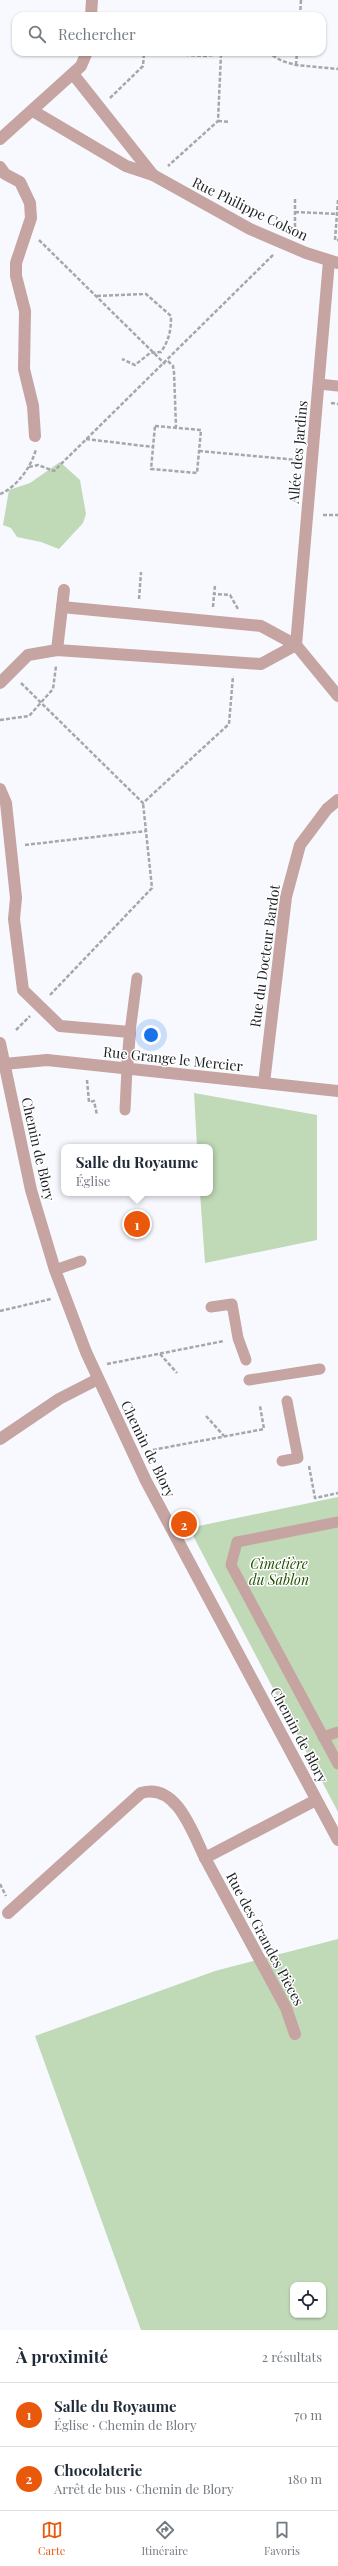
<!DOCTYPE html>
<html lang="fr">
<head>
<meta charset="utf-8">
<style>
	:root { --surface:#fff; --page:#f2f2f3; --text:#1f2937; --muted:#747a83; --line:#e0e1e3; --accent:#ea580c }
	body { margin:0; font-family:"Playfair Display",serif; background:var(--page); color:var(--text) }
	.controls { position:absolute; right:12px; bottom:12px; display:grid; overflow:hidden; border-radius:8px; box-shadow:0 1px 3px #0004 }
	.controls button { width:36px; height:36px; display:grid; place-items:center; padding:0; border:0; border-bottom:1px solid var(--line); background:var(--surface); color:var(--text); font:20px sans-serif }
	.you { position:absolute; left:151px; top:1035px; width:14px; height:14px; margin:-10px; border:3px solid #fff; border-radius:50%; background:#1a73e8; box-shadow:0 0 0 6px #1a73e833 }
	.badge { display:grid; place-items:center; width:26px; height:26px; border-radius:50%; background:var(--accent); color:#fff; font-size:13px; font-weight:700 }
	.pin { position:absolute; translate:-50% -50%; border:2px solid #fff; box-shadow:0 1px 4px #0006 }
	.popup { position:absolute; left:61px; top:1144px; width:152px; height:52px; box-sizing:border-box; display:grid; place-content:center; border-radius:8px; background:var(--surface); filter:drop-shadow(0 1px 3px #0005); font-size:13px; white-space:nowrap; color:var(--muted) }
	.popup b { font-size:15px; color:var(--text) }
	.popup::after { content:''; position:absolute; left:50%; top:100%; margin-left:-8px; border:8px solid transparent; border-top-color:var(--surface) }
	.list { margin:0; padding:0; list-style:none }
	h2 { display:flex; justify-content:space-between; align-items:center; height:52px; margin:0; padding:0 16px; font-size:17px }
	h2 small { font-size:13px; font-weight:400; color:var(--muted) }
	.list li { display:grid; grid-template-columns:26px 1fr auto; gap:12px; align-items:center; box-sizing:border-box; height:64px; padding:0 16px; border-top:1px solid var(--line) }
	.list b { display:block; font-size:15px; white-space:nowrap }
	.list p { margin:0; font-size:13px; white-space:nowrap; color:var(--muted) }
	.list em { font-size:13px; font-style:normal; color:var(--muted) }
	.icon { flex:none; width:22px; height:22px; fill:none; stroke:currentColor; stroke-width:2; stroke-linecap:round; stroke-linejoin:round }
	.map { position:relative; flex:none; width:338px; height:2330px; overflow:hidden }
	.search { position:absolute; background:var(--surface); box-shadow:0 1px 3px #0004; left:12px; right:12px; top:12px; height:44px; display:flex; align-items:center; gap:10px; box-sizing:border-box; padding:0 14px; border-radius:12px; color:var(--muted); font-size:15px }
	.sheet { height:180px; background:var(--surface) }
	nav { display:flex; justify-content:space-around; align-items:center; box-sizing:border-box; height:56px; border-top:1px solid var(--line); background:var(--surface); font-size:11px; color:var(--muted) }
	nav a { display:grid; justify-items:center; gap:2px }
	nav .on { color:var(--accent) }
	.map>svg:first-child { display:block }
	.green { fill:#c0d9b6; fill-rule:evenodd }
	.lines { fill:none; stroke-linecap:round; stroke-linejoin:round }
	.path { stroke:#a5a7ab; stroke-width:2.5; stroke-dasharray:4 2; stroke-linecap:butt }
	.service { stroke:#c5a4a1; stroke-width:11 }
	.pedestrian { stroke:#c5a4a1; stroke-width:12 }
	.minor { stroke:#c5a4a1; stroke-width:12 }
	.tertiary { stroke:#c5a4a1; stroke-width:12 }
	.labels { text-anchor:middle; stroke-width:3; stroke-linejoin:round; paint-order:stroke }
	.street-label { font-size:14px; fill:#1c1e22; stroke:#fff }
	.park-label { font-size:14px; font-style:italic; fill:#204e00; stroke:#fff }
</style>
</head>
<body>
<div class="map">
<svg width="338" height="2330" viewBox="0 0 338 2330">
	<rect width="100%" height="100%" fill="#f8f9fe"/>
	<g class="green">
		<polygon points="60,462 80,480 86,514 83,523 59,549 41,542 17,537 11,528 3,525 9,490 30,483"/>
		<polygon points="194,1093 317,1115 317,1240 205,1263 200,1193 210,1193 210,1147 197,1147"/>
		<polygon points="338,1497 338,1812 189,1528"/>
		<path d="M338,1939V2330H141L35,2036L215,1971ZM293,2285H323V2315H293Z"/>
	</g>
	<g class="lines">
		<g class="path">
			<polyline points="300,16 301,0"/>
			<polyline points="131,52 206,56 221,54 218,121 168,166"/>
			<polyline points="237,52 270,54 282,61 296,65 338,69"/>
			<polyline points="221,54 236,52"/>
			<polyline points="296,65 297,52"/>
			<polyline points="110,98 143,66 144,53"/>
			<polyline points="218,121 230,122"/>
			<polyline points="338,200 335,240 338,240"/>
			<polyline points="295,212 338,214"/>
			<polyline points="295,227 295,199"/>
			<polyline points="39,240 165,364"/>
			<path d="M97,296L146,294L171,316C171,331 169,340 161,352L150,353L135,365L122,359"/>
			<polyline points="168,361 173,366 174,372 176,427"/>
			<polyline points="331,403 338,404"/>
			<polygon points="155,426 201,430 197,473 151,469"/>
			<polyline points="86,439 153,447"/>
			<polyline points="199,451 298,460"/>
			<polyline points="29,467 38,465 54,471 274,254"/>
			<path d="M0,494C16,488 32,466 36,449"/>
			<polyline points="323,515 338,515"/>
			<polyline points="215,586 214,594 230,595 238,609"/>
			<polyline points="139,599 141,572"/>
			<polyline points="213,607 214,594"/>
			<polyline points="21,683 143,803 229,724 233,676"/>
			<polyline points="0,720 29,716 53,689 56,666"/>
			<polyline points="25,845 146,831"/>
			<polyline points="50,995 152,888 143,803"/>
			<polyline points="16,1030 30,1016"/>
			<polyline points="87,1080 89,1102 94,1101 97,1115"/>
			<polyline points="0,1311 51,1299"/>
			<polyline points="160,1354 177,1373"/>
			<polyline points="107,1364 224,1341"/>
			<polyline points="206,1416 224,1436"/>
			<polyline points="147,1451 264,1429 260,1406"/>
			<polyline points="309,1466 315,1498 338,1493"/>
			<polyline points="0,1884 6,1896"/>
		</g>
		<g class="service">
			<polyline points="319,384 338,386"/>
			<polyline points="130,1032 137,978"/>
			<polyline points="125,1110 127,1068"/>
			<polyline points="55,1270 81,1261"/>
			<polyline points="211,1307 232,1304 238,1338 246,1360"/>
			<polyline points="249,1380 320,1369"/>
			<polyline points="282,1461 298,1458 287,1401"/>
			<polyline points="338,1522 237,1542 231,1565 338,1764"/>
			<polyline points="323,1737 338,1732"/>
		</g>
		<polyline class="pedestrian" points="296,645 338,696"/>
		<g class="minor">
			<polyline points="73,74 153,175"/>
			<polyline points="33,111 126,166 153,175 250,229 306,253 338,263"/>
			<polyline points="0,167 5,174 20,182 30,203 31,218 16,263 16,276 25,311 24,369 33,406 35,436"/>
			<polyline points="62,607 261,626 296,645"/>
			<polyline points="296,645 329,261"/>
			<polyline points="57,650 64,590"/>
			<polyline points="0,683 28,655 57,650 261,664 296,645"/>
			<polyline points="0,789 6,803 16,898 14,919 23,990 60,1026 130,1032 127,1068"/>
			<polyline points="4,1064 47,1060 338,1091"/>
			<polyline points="264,1083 286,897 300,845 327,809 338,800"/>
			<polyline points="0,1439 59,1399 98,1379"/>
			<polyline points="205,1858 286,2008 295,2034"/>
			<path d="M8,1913L141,1793C177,1782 193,1834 205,1858L316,1800"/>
		</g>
		<g class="tertiary">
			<polyline points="91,16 92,0"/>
			<polyline points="0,139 81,66 87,52"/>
			<polyline points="0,1043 31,1190 55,1270 86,1352 146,1481 338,1840"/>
		</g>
	</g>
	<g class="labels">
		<g class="street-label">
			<text transform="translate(250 209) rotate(26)" y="5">Rue Philippe Colson</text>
			<text transform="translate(298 452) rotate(-85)" y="5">Allée des Jardins</text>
			<text transform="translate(265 956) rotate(-82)" y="5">Rue du Docteur Bardot</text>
			<text transform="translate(173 1059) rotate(6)" y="5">Rue Grange le Mercier</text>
			<text transform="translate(38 1149) rotate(77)" y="5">Chemin de Blory</text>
			<text transform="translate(148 1449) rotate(64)" y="5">Chemin de Blory</text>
			<text transform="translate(299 1735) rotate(62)" y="5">Chemin de Blory</text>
			<text transform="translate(265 1939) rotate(62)" y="5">Rue des Grandes Pièces</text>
		</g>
		<g class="park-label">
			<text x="279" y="1569">Cimetière<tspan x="279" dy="16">du Sablon</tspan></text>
		</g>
	</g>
</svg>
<div class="controls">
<button><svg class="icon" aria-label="locate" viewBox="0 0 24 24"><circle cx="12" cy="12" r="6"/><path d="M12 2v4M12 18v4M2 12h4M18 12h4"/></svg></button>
</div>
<div class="you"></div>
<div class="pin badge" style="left:137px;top:1224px">1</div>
<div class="popup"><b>Salle du Royaume</b>Église</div>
<div class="pin badge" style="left:184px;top:1524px">2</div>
<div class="search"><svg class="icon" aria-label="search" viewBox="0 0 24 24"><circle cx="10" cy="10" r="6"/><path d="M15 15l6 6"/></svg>Rechercher</div>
</div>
<section class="sheet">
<h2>À proximité<small>2 résultats</small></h2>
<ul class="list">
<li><span class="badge">1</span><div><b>Salle du Royaume</b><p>Église · Chemin de Blory</p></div><em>70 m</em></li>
<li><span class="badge">2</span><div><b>Chocolaterie</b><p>Arrêt de bus · Chemin de Blory</p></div><em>180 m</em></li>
</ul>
</section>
<nav>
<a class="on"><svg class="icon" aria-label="map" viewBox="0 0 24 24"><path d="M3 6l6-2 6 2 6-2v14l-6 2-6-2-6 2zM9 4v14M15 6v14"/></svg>Carte</a>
<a><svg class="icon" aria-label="directions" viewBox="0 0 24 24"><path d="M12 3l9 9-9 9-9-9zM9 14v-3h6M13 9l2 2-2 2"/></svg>Itinéraire</a>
<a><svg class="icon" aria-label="saved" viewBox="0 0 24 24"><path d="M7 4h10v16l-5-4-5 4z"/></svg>Favoris</a>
</nav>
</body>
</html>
